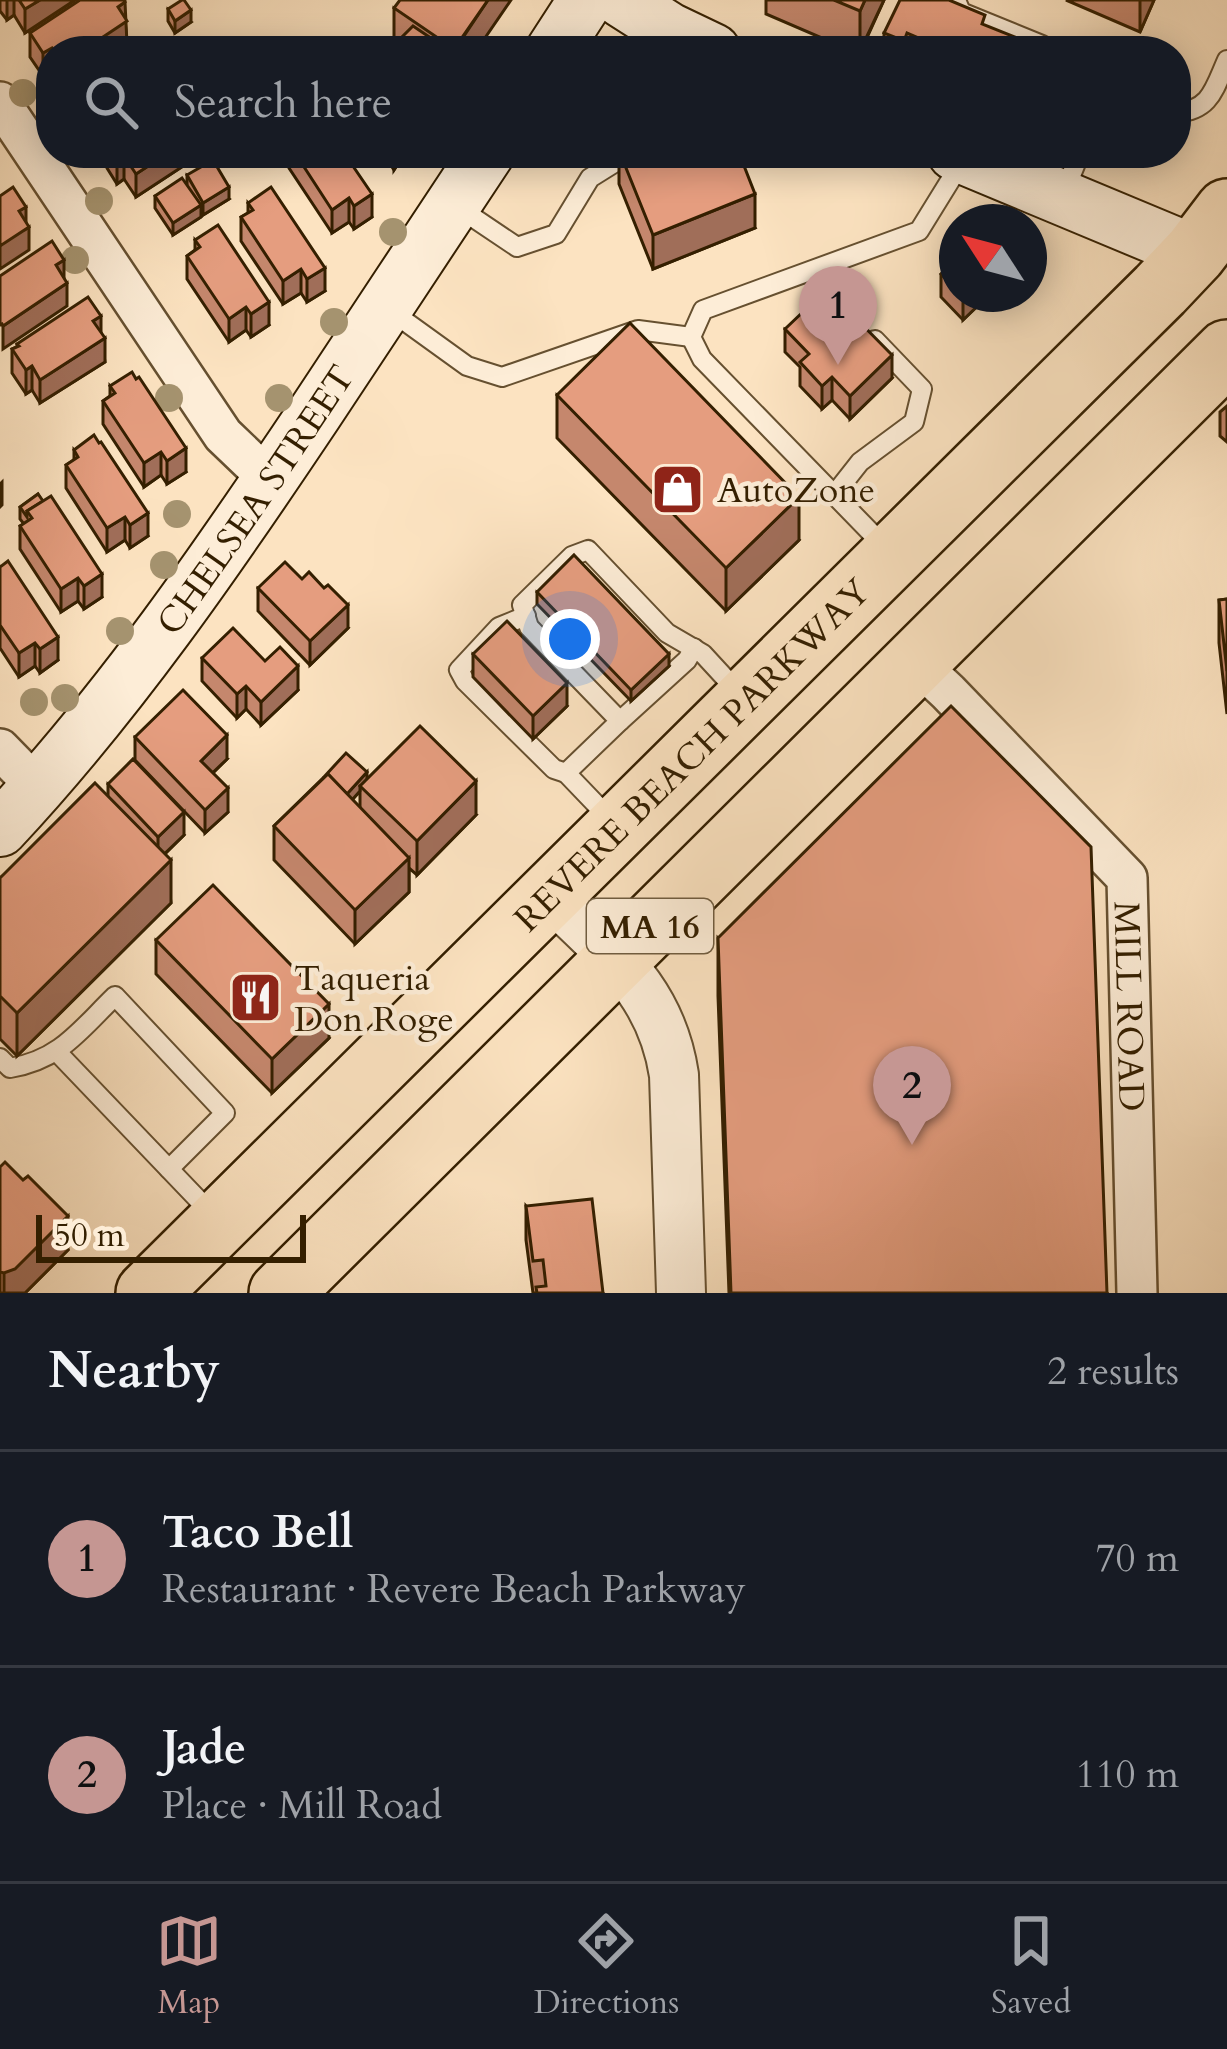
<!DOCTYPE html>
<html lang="en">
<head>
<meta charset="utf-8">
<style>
	:root { --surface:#171b24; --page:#242831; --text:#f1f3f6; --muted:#9ea1a6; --line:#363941; --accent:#c59692 }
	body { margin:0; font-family:Cardo,serif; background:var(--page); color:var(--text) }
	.compass { position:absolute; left:939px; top:204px; width:108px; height:108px; border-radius:50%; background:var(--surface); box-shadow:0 6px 30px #0003; rotate:306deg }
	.scale { position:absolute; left:36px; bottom:30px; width:270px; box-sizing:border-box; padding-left:12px; border:6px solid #341f00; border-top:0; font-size:33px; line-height:42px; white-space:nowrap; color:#341f00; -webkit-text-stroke:9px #fdedd7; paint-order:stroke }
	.you { position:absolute; left:570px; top:639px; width:42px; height:42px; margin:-30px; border:9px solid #fff; border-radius:50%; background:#1a73e8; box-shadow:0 0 0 18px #1a73e833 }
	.badge { display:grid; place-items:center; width:78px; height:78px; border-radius:50%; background:var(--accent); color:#111; font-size:39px; font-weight:700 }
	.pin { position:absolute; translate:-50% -99px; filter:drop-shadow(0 3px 6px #0008) }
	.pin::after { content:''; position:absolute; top:63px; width:42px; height:36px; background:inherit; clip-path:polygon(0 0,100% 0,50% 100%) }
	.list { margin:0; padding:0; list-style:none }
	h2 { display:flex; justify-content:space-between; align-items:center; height:156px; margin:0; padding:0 48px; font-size:51px }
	h2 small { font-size:39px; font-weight:400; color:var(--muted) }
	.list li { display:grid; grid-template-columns:78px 1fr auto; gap:36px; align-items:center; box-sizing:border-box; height:216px; padding:0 48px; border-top:3px solid var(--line) }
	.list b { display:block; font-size:45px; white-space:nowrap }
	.list p { margin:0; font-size:39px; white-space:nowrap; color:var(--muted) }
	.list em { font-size:39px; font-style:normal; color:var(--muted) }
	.icon { flex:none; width:66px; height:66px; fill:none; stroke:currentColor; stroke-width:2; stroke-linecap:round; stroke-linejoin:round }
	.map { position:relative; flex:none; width:1227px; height:1293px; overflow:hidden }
	.search { position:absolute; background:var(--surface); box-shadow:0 6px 30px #0003; left:36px; right:36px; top:36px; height:132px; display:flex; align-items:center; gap:30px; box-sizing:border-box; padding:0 42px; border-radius:48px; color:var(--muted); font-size:45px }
	.sheet { height:588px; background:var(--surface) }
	nav { display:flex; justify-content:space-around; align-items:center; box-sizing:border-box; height:168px; border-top:3px solid var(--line); background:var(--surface); font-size:33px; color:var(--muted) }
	nav a { display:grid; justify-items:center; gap:6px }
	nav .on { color:var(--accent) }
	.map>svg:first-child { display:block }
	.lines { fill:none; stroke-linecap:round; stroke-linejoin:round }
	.service-casing { stroke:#665030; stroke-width:22 }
	.minor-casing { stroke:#665030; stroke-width:44 }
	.tertiary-casing { stroke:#665030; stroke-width:52 }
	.secondary-casing { stroke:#341f00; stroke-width:58 }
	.trunk-casing { stroke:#341f00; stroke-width:68 }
	.service { stroke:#fdedd7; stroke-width:18 }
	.minor { stroke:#fdedd7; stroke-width:39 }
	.tertiary { stroke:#fdedd7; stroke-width:48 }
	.secondary { stroke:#fdedd7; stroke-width:54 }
	.trunk { stroke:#fce3c1; stroke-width:63 }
	.tree { fill:#a5936f }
	.wall { fill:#c5876d; stroke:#341f00; stroke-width:3; fill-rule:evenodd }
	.shaded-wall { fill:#a06e59; stroke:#341f00; stroke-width:3 }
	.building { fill:#e59d7f; stroke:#341f00; stroke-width:3 }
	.labels { text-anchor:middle; stroke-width:9; stroke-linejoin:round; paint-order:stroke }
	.shield { fill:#fdedd7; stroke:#705d40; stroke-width:3 }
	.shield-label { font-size:33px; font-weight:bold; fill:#341f00 }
	.poi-label { font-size:36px; fill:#341f00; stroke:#fdedd7; text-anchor:start }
	.street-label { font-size:36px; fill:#341f00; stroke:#fdedd7 }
</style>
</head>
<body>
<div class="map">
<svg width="1227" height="1293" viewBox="0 0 1227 1293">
	<rect width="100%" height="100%" fill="#fce3c1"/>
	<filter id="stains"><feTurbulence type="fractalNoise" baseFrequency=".00167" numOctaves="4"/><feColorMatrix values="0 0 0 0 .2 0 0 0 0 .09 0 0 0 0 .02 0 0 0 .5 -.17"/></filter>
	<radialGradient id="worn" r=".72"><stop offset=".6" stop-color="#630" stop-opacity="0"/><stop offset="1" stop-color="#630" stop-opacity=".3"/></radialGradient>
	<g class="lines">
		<defs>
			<g id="service">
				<polyline points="956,0 961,12 1042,45 1047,51"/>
				<path d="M1176,113C1211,110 1214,89 1227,60"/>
				<polyline points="1064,193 1080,153"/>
				<polyline points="459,208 517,247 556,234 590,178 630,153"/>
				<polyline points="388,309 467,366 502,377 638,330 691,337"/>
				<polyline points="834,495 860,462 914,422 922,389 875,340"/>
				<polyline points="885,547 702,359 691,337 703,310 919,231 961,163"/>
				<polyline points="526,616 499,627 459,670 465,681 554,769 566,773"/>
				<polyline points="620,721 687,660 694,648"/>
				<polyline points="612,821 566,773 620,721 529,627 522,605 572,556 588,550 667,633 703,654 738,692"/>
				<polyline points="57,1052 212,1214"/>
				<path d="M0,1058L10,1068C60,1060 80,1030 115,996L225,1113L169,1169"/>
			</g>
			<g id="minor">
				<polyline points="0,102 223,435 270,480"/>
				<path id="s1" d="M917,663L948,692L1127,878L1137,1293"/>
				<polyline points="0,749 37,787"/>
			</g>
			<path id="tertiary" d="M550,894C608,952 661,989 674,1075L681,1293"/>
			<g id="secondary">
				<polyline points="622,0 669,30 713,51"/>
				<polyline points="553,51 586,0"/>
				<polyline points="955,153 1195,253"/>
				<path id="s2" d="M0,829C119,702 218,558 315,413C372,326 430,240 487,153"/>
			</g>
			<g id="trunk">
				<path id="s3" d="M148,1293L1160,290L1195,253L1227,211"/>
				<polyline points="281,1293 1227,352"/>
			</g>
		</defs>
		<use href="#service" class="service-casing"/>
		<use href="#minor" class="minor-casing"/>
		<use href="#tertiary" class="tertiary-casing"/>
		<use href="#secondary" class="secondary-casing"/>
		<use href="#trunk" class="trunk-casing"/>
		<use href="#service" class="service"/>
		<use href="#minor" class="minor"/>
		<use href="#tertiary" class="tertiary"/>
		<use href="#secondary" class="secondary"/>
		<use href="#trunk" class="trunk"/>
	</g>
	<g class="tree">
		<circle cx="23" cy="93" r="14"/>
		<circle cx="99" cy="201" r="14"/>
		<circle cx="393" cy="232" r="14"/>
		<circle cx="75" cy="260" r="14"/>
		<circle cx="334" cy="322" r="14"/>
		<circle cx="169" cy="398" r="14"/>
		<circle cx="279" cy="398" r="14"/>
		<circle cx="177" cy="514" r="14"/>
		<circle cx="164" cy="565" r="14"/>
		<circle cx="120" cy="631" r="14"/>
		<circle cx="65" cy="698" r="14"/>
		<circle cx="34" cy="702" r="14"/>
	</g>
	<g class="wall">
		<polygon points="0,0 75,0 25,33 14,15 7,20 0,11"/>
		<polygon points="766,0 884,0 861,51 852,51 766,14"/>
		<polygon points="1066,0 1154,0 1140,32"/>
		<polygon points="394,8 476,51 388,51 396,43 394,42"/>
		<polygon points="168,9 191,22 175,33 168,21"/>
		<polygon points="125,18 127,44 116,51 51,51 51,72 43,76 30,57 30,33"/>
		<polygon points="985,26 1023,51 884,51 884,33"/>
		<polygon points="107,153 200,153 200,155 136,197 124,179 117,184 107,168"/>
		<polygon points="289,153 344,153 372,217 354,229 349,222 332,233 289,168"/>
		<polygon points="383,153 405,153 394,170"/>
		<polygon points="619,153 696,153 700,164 755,228 653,269 619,184"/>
		<polygon points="187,175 229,199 203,215 201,210 201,217 173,235 155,208 155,196 187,184"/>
		<polygon points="248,203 325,291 307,302 301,293 283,304 241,241 241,217 248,213"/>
		<polygon points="195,240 269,325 251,337 246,330 229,342 187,279 187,256 195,250"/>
		<polygon points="957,258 957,294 990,294 963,320 941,297 941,274"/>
		<polygon points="785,329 892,378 850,419 832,400 822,409 800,386 800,367 785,352"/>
		<polygon points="101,334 105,362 40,403 32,390 26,394 12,373 12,349 17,347 17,344"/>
		<polygon points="110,386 186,472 167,484 161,475 144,487 103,424 103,401 110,396"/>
		<polygon points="557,395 799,540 726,611 557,438"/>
		<polygon points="1227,406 1227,442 1220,436 1220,412"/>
		<polygon points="74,450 148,536 130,548 125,540 107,552 66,488 66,465 74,460"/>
		<polygon points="38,494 102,597 84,609 78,601 61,612 20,549 20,526 24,524 20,519 20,507"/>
		<polygon points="0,567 58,660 40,673 35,666 19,677 0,648"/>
		<polygon points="258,588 348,628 310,665 258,611"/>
		<polygon points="537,592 669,666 631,701 537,604"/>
		<polygon points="1227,599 1227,714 1219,643 1219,600"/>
		<polygon points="473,654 567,706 533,739 473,677"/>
		<polygon points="202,658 265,661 298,690 261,725 246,709 237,718 202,681"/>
		<polygon points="135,737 227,759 213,773 228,812 205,833 135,760"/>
		<path d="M323,778L367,779L476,815L417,875L409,868V892L355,944L274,860V826ZM360,791V808L352,800Z"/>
		<polygon points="108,784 184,835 165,854 171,903 17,1056 0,1039 0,878 108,796"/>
		<polygon points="718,938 1107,1293 729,1293 718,996"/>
		<polygon points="156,940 329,1038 272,1093 156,974"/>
		<polygon points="0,1167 68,1250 25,1293 0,1293"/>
		<polygon points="526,1206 603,1293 533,1293 526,1240"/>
	</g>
	<g class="shaded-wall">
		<polygon points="7,0 14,0 14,15 7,20"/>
		<polygon points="40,0 75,0 25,33 25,9"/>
		<polygon points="488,0 511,0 476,51 454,51"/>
		<polygon points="865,0 884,0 860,51 860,11"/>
		<polygon points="1140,0 1154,0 1140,32"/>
		<polygon points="125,2 127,44 116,51 82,51 118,7"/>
		<polygon points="191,10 191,22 175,33 175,21"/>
		<polygon points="52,48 51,72 43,76 43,53"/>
		<polygon points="168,153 200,153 200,155 136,197 136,174"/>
		<polygon points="394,153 405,153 394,170"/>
		<polygon points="124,156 124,179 117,184 117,161"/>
		<polygon points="229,187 229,199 203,215 203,203"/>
		<polygon points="372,194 372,217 354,229 354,206"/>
		<polygon points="755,194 755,228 653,269 653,235"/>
		<polygon points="349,198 349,222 332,233 332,210"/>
		<polygon points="201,205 201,217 173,235 173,223"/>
		<polygon points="26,207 26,229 29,227 29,250 0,269 0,246 19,211"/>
		<polygon points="64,260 64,283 56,265"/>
		<polygon points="325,268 325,291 307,302 307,279"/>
		<polygon points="301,269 301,293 283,304 283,281"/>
		<polygon points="67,283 67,306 3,349 3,326"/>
		<polygon points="966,294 990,294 963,320 963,297"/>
		<polygon points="269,302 269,325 251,337 251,314"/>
		<polygon points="246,307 246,330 229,342 229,319"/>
		<polygon points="101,316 101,340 93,321"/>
		<polygon points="105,338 105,362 40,403 40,380"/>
		<polygon points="892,355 892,378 850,419 850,396"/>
		<polygon points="32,366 32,390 26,394 26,370"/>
		<polygon points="832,377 832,400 822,409 822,386"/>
		<polygon points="186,448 186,472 167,484 167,461"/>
		<polygon points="161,452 161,475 144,487 144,463"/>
		<polygon points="2,482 2,505 0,507 0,484"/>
		<polygon points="799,497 799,540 726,611 726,568"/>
		<polygon points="148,513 148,536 130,548 130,525"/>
		<polygon points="125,517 125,540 107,552 107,528"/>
		<polygon points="102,574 102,597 84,609 84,586"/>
		<polygon points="78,578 78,601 61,612 61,589"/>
		<polygon points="348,605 348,628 310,665 310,641"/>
		<polygon points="58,637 58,660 40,673 40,649"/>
		<polygon points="35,643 35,666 19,677 19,653"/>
		<polygon points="669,654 669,666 631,701 631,690"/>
		<polygon points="298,666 298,690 261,725 261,702"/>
		<polygon points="567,683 567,706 533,739 533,716"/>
		<polygon points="246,686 246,709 237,718 237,694"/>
		<polygon points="227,735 227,759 201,784 201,761"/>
		<polygon points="367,772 367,784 360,786 360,791 344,809 344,797"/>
		<polygon points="476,781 476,815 417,875 417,841"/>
		<polygon points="228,788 228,812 205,833 205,810"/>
		<polygon points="184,812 184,835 158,860 158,837"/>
		<polygon points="409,858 409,892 355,944 355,910"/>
		<polygon points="171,860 171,903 17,1056 17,1013"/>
		<polygon points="329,1004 329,1038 272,1093 272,1059"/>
		<polygon points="68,1216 68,1250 25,1293 4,1293 4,1273"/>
	</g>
	<g class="building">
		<polygon points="19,0 40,0 25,9"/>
		<polygon points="80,0 124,0 125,2 118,7 127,21 82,51 54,51 52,48 43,53 30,33"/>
		<polygon points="182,0 184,0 191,10 175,21 168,9"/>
		<polygon points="400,0 488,0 454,49 394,8"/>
		<polygon points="834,0 865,0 860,11"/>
		<polygon points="900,0 949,0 985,15 982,24 1015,37 1012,45 1023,50 934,51 937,46 907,33 904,41 884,33"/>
		<polygon points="413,26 450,51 388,51"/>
		<polygon points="147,39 155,51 127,51"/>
		<polygon points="112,153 168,153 136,174 124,156 117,161"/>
		<polygon points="295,153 344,153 372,194 354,206 349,198 332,210"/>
		<polygon points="620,153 696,153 700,164 727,153 739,153 755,194 653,235"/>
		<polygon points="213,160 229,187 203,203 187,175"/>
		<polygon points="182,178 201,205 173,223 155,196"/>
		<polygon points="13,187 26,207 19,211 29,227 0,246 0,196"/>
		<polygon points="271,187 325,268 307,279 301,269 283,281 241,217 253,210 248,203"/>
		<polygon points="218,225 269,302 251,314 246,307 229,319 187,256 200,247 195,240"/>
		<polygon points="52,241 64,260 56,265 67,283 3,326 2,324 0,325 0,276"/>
		<polygon points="957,258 957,291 941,274"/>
		<polygon points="827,289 892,355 850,396 832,377 822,386 800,362 809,354 785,329"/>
		<polygon points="88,297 101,316 93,321 105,338 40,380 32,366 26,370 12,349 19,346 17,344"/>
		<polygon points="630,323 799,497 726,568 557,395"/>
		<polygon points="132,372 136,379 139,377 186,448 167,461 161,452 144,463 103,401 115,393 110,386"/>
		<polygon points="94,435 99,443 101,442 148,513 130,525 125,517 107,528 66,465 78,457 74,450"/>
		<polygon points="38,494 43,501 27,511 27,517 20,507"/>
		<polygon points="51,496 102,574 84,586 78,578 61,589 20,526 32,518 27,511"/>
		<polygon points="574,555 669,654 631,690 537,592"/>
		<polygon points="8,561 58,637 40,649 35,643 19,653 0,625 0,567"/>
		<polygon points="285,562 302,579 309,572 324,588 328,585 348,605 310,641 258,588"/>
		<polygon points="1227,599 1227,671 1219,600"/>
		<polygon points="507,621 567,683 533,716 473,654"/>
		<polygon points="233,628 265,661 280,647 298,666 261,702 246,686 237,694 202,658"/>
		<polygon points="183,690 227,735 201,761 228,788 205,810 135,737"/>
		<polygon points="951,706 1091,847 1107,1293 731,1293 718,938"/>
		<polygon points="420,726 476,781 417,841 360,786"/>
		<polygon points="346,753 367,772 347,794 328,774 323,778"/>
		<polygon points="133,759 184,812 158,837 108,784"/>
		<polygon points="328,774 409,858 355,910 274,826"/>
		<polygon points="95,783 171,860 17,1013 0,996 0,878"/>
		<polygon points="213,885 329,1004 272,1059 156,940"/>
		<polygon points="5,1162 23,1180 28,1176 68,1216 15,1269 4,1273 0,1272 0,1167"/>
		<polygon points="592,1199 603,1293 537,1293 536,1287 546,1286 543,1260 533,1261 526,1206"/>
	</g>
	<defs>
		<symbol id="shop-square" viewBox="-11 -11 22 22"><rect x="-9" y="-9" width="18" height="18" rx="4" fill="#8f2418" stroke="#fdedd7"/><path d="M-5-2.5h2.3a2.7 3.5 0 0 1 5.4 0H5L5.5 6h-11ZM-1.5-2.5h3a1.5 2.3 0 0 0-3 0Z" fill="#fff"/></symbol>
		<symbol id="restaurant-square" viewBox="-11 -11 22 22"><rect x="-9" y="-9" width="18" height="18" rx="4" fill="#8f2418" stroke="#fdedd7"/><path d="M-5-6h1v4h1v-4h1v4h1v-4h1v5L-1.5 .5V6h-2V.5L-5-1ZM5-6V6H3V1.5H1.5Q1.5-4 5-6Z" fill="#fff"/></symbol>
	</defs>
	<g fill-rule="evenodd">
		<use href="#shop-square" x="648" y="460" width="59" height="59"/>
		<use href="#restaurant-square" x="226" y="968" width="59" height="59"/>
	</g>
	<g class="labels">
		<rect class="shield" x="587" y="899" width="126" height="54" rx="9"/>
		<g class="shield-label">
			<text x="650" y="938">MA 16</text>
		</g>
		<g class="poi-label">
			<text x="717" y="502">AutoZone</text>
			<text x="294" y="990">Taqueria<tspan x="294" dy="41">Don Roge</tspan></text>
		</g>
		<g class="street-label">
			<text dy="13" stroke="none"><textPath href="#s2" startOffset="417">CHELSEA STREET</textPath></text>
			<text dy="13" stroke="none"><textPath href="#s3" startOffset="765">REVERE BEACH PARKWAY</textPath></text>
			<text dy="13" stroke="none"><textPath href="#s1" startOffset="429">MILL ROAD</textPath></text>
		</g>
	</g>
	<rect width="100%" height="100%" filter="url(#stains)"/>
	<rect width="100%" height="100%" fill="url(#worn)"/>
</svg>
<svg class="compass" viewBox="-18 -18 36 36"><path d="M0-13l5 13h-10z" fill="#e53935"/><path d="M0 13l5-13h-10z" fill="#9ea1a6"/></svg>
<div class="scale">50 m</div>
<div class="you"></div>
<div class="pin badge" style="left:838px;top:365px">1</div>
<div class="pin badge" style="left:912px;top:1145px">2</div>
<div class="search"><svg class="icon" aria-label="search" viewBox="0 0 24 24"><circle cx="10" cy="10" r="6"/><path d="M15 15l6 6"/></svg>Search here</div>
</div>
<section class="sheet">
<h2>Nearby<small>2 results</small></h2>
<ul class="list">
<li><span class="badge">1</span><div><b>Taco Bell</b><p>Restaurant · Revere Beach Parkway</p></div><em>70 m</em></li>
<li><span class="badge">2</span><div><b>Jade</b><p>Place · Mill Road</p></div><em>110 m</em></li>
</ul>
</section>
<nav>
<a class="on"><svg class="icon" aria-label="map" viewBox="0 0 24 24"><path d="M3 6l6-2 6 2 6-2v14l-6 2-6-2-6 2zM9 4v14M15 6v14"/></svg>Map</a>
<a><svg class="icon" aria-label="directions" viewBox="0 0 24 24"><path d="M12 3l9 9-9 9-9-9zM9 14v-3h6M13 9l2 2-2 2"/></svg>Directions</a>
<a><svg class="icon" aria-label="saved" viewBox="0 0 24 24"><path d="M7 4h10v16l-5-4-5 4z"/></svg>Saved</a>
</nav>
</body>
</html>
